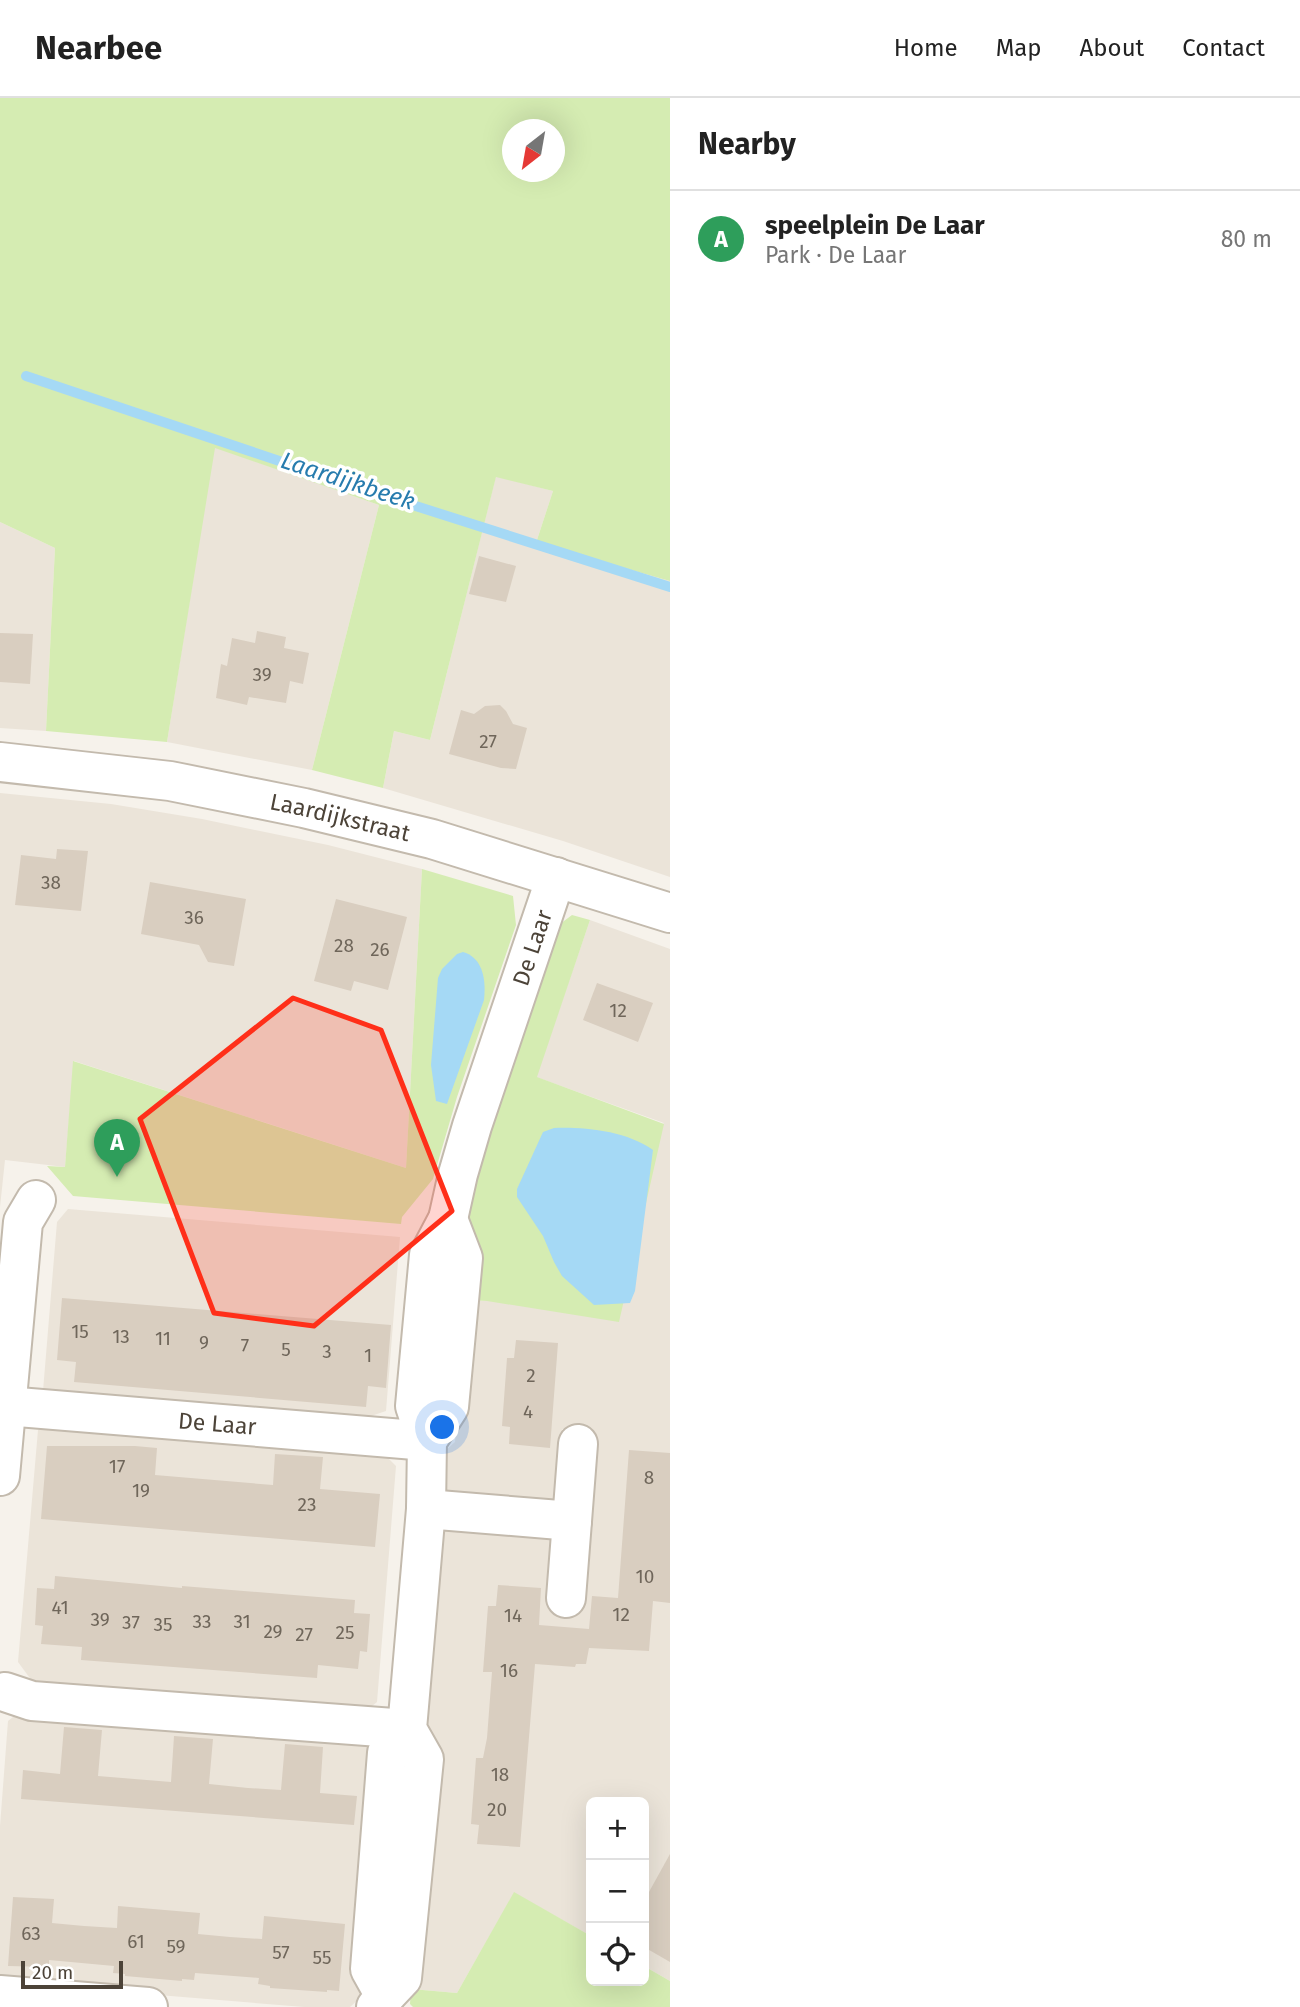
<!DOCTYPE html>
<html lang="en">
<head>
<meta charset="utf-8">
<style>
	:root { --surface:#fff; --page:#f2f2f2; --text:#222; --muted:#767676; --line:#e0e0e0; --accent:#b45309 }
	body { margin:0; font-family:"Fira Sans",sans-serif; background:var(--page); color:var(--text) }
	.controls { position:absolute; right:21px; bottom:21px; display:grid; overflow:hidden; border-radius:10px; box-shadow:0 7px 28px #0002 }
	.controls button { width:63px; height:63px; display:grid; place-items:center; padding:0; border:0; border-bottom:2px solid var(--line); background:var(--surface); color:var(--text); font:35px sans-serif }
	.compass { position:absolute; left:502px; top:21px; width:63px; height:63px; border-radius:50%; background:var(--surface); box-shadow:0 7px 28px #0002; rotate:211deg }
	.scale { position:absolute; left:21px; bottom:18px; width:102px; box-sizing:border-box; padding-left:7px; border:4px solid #4c4338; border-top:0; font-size:19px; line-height:24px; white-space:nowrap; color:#4c4338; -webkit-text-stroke:5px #fff; paint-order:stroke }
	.you { position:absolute; left:443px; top:1330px; width:24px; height:24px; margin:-18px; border:5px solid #fff; border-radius:50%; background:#1a73e8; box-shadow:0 0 0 10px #1a73e833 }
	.badge { display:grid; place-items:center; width:46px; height:46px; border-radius:50%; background:var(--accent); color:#fff; font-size:23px; font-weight:700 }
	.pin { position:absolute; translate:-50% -58px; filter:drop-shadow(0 2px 4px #0008) }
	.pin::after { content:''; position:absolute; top:37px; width:24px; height:21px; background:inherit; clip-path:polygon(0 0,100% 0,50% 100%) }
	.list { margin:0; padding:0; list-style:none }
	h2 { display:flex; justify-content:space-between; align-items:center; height:91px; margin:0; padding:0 28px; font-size:30px }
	h2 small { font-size:23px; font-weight:400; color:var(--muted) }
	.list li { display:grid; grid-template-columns:46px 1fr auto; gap:21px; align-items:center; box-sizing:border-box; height:98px; padding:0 28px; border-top:2px solid var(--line) }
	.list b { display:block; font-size:26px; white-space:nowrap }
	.list p { margin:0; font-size:23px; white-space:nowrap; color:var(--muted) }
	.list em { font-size:23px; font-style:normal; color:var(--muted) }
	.icon { flex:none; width:38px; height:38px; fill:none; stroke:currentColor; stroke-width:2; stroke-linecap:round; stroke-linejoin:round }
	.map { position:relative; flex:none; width:670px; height:1909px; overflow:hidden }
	header { display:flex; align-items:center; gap:42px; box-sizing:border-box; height:98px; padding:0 35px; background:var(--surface); border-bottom:2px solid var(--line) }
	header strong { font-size:33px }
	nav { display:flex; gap:38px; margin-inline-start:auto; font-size:24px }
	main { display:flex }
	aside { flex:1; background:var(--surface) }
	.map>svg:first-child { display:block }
	.residential { fill:#ebe4d9 }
	.green { fill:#d5ecb2; fill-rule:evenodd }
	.water { fill:#a5d9f5 }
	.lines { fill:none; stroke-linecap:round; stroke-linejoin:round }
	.stream { stroke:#a5d9f5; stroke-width:10 }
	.building { fill:#d9cec0 }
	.minor-casing { stroke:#c3baad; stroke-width:42 }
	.minor { stroke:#fff; stroke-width:38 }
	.marked { fill:#ff2f19; fill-opacity:0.2; stroke:#ff2f19; stroke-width:5; stroke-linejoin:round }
	.labels { text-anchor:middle; stroke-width:7; stroke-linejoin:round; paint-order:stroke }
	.number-label { font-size:19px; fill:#6f665a }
	.street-label { font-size:23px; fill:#4c4338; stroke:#fff }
	.water-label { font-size:24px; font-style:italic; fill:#277cae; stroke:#fff }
</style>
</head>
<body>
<header>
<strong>Nearbee</strong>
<nav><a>Home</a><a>Map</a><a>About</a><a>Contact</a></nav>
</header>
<main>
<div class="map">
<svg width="670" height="1909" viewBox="0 0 670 1909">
	<rect width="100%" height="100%" fill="#f6f2eb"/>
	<g class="residential">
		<polygon points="214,349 379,407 312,672 167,644"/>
		<polygon points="496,378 553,393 536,445 670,483 670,779 563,743 383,690 394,633 430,642"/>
		<polygon points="0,424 55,450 46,633 0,630"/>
		<polygon points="0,695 111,706 202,721 328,747 422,771 406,1070 74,963 65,1069 5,1062 0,1109"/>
		<polygon points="590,822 670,851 670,1883 644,1868 644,1704 591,1704 591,1838 514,1795 457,1895 411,1891 432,1635 424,1623 439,1435 455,1423 554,1439 548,1511 582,1514 595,1334 562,1331 556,1404 457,1404 443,1387 446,1352 455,1344 467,1202 487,1203 664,1025 536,979"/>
		<polygon points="68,1111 400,1139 386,1313 368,1319 43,1293 57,1124"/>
		<polygon points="41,1330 386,1358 396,1368 377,1604 371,1609 32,1583 18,1564 38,1332"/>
		<polygon points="23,1611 367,1638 381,1652 361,1899 350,1909 304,1909 0,1884 0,1728 8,1623"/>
	</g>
	<g class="green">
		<path d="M0,0H670V483L536,445L553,393L496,379L430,642L394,633L383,690L312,672L379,407L215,350L167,644L46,633L55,450L0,424ZM512,32H554V74H512Z"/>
		<polygon points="422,771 513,798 516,827 457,999 433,1081 402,1119 401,1126 73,1098 47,1068 65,1069 73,963 406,1070"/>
		<polygon points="572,817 590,822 537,979 664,1026 619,1224 487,1203 467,1202 463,1124 473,1077 560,826"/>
		<polygon points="514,1794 591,1838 591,1883 644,1883 644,1868 670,1883 670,1909 413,1909 410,1906 411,1891 457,1895"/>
	</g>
	<g class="water">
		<path d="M463,854C484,860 486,884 484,902L447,1006L436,1003L431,967L438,880L442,871L457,856Z"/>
		<path d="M554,1030C586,1029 626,1033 653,1052L635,1193L630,1205L594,1207L562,1178L554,1164L543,1138L517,1099V1091L543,1034Z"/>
	</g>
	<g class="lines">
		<polyline class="stream" points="26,278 378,396 670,489"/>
	</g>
	<g class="building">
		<polygon points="479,458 516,468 506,504 469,496"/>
		<polygon points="257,533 286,539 284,550 309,555 303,586 290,583 286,605 249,599 247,607 216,600 221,566 227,568 232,540 255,545"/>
		<polygon points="0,535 33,536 30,586 0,584"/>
		<polygon points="500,607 506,613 513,626 527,630 516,671 501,670 449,656 461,612 474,616 485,608"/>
		<polygon points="57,751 88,753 81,813 15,807 21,757 56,761"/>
		<polygon points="150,784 246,801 234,868 208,864 199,847 141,836"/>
		<polygon points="336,801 407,819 388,892 354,883 351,893 314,883"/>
		<polygon points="597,885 653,905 638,944 583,922"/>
		<polygon points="62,1200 391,1227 386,1290 368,1288 366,1309 74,1284 76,1264 57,1262"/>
		<polygon points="516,1242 558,1245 550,1350 509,1346 510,1329 502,1328 507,1260 514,1260"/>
		<polygon points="47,1348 135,1348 157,1350 155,1377 273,1387 275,1356 323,1359 320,1391 380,1396 375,1449 41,1421"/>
		<polygon points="629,1352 670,1355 670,1505 653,1503 649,1553 589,1550 586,1566 576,1566 575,1569 535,1566 520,1749 477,1746 479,1727 471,1726 476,1660 483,1660 487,1640 492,1574 483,1574 488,1508 496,1508 498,1487 541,1490 539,1527 589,1531 592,1498 618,1500"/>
		<polygon points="55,1478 182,1490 182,1488 355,1502 354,1515 370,1516 367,1554 360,1553 358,1571 318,1567 317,1580 81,1562 82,1549 41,1546 43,1528 35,1527 37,1490 54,1491"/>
		<polygon points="64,1629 102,1632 98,1678 171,1684 174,1638 213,1641 209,1686 248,1690 281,1692 285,1646 323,1649 320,1695 357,1698 354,1727 21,1701 23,1672 60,1676"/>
		<polygon points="670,1756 670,1864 644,1849 644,1803"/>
		<polygon points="13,1799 54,1801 52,1825 84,1828 117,1830 118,1808 200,1815 198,1836 230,1839 262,1841 264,1818 345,1826 339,1893 327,1892 327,1894 270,1890 270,1888 258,1886 259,1880 195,1875 194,1882 182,1881 182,1883 125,1878 125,1876 113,1875 114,1868 49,1862 49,1869 8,1868"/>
	</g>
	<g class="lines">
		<defs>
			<g id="minor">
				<path id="s1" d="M0,664L170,683L304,710L432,741L670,815"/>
				<path id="s2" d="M6,1308L427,1343L415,1308L429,1157L448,1121L458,1076L472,1028L556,779"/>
				<polyline points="0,1378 23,1124 36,1102"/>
				<polyline points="426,1411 572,1423"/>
				<polyline points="566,1500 578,1346"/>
				<polyline points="5,1594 32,1603 407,1631"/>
				<polyline points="0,1897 148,1909"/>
				<polyline points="385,1898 402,1880 424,1661 407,1631 426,1411 427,1343 449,1309 463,1160 448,1121"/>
				<polyline points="376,1909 385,1898 370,1871 387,1655 407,1631"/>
			</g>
		</defs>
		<use href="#minor" class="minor-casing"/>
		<use href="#minor" class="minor"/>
	</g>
	<path class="marked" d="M293,900L381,932L452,1113L314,1228L214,1215L140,1021Z"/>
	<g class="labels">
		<g class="number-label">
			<text x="262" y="583">39</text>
			<text x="488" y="650">27</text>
			<text x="51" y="791">38</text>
			<text x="194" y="826">36</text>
			<text x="344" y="854">28</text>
			<text x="380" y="858">26</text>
			<text x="618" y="919">12</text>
			<text x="80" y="1240">15</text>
			<text x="121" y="1245">13</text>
			<text x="163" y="1247">11</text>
			<text x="204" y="1251">9</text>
			<text x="245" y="1254">7</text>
			<text x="286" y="1258">5</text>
			<text x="327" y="1260">3</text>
			<text x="368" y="1264">1</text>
			<text x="531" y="1284">2</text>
			<text x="528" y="1320">4</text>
			<text x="117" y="1375">17</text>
			<text x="649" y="1386">8</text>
			<text x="141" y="1399">19</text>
			<text x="307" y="1413">23</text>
			<text x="645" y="1485">10</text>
			<text x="60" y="1516">41</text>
			<text x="621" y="1523">12</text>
			<text x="513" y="1524">14</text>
			<text x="100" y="1528">39</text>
			<text x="202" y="1530">33</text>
			<text x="242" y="1530">31</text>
			<text x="131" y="1531">37</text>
			<text x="163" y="1533">35</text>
			<text x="273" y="1540">29</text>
			<text x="345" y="1541">25</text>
			<text x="304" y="1543">27</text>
			<text x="509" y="1579">16</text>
			<text x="500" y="1683">18</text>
			<text x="497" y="1718">20</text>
			<text x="31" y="1842">63</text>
			<text x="136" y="1850">61</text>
			<text x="176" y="1855">59</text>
			<text x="281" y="1861">57</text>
			<text x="322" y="1866">55</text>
		</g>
		<g class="street-label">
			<text dy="8" stroke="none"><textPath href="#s1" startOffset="345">Laardijkstraat</textPath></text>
			<text dy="8" stroke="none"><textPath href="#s2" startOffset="936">De Laar</textPath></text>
			<text dy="8" stroke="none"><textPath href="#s2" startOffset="212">De Laar</textPath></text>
		</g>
		<g class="water-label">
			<text transform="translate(348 383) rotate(18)" y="8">Laardijkbeek</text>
		</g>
	</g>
</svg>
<div class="controls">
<button>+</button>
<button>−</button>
<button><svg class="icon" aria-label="locate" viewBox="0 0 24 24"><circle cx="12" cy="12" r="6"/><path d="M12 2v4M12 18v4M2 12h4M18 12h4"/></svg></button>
</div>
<svg class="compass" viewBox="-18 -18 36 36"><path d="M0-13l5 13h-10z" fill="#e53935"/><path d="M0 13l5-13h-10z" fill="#767676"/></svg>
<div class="scale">20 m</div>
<div class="you"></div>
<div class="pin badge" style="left:117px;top:1079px;background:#2e9e5b">A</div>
</div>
<aside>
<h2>Nearby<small></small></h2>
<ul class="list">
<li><span class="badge" style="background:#2e9e5b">A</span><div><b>speelplein De Laar</b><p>Park · De Laar</p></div><em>80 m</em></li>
</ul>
</aside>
</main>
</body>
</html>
